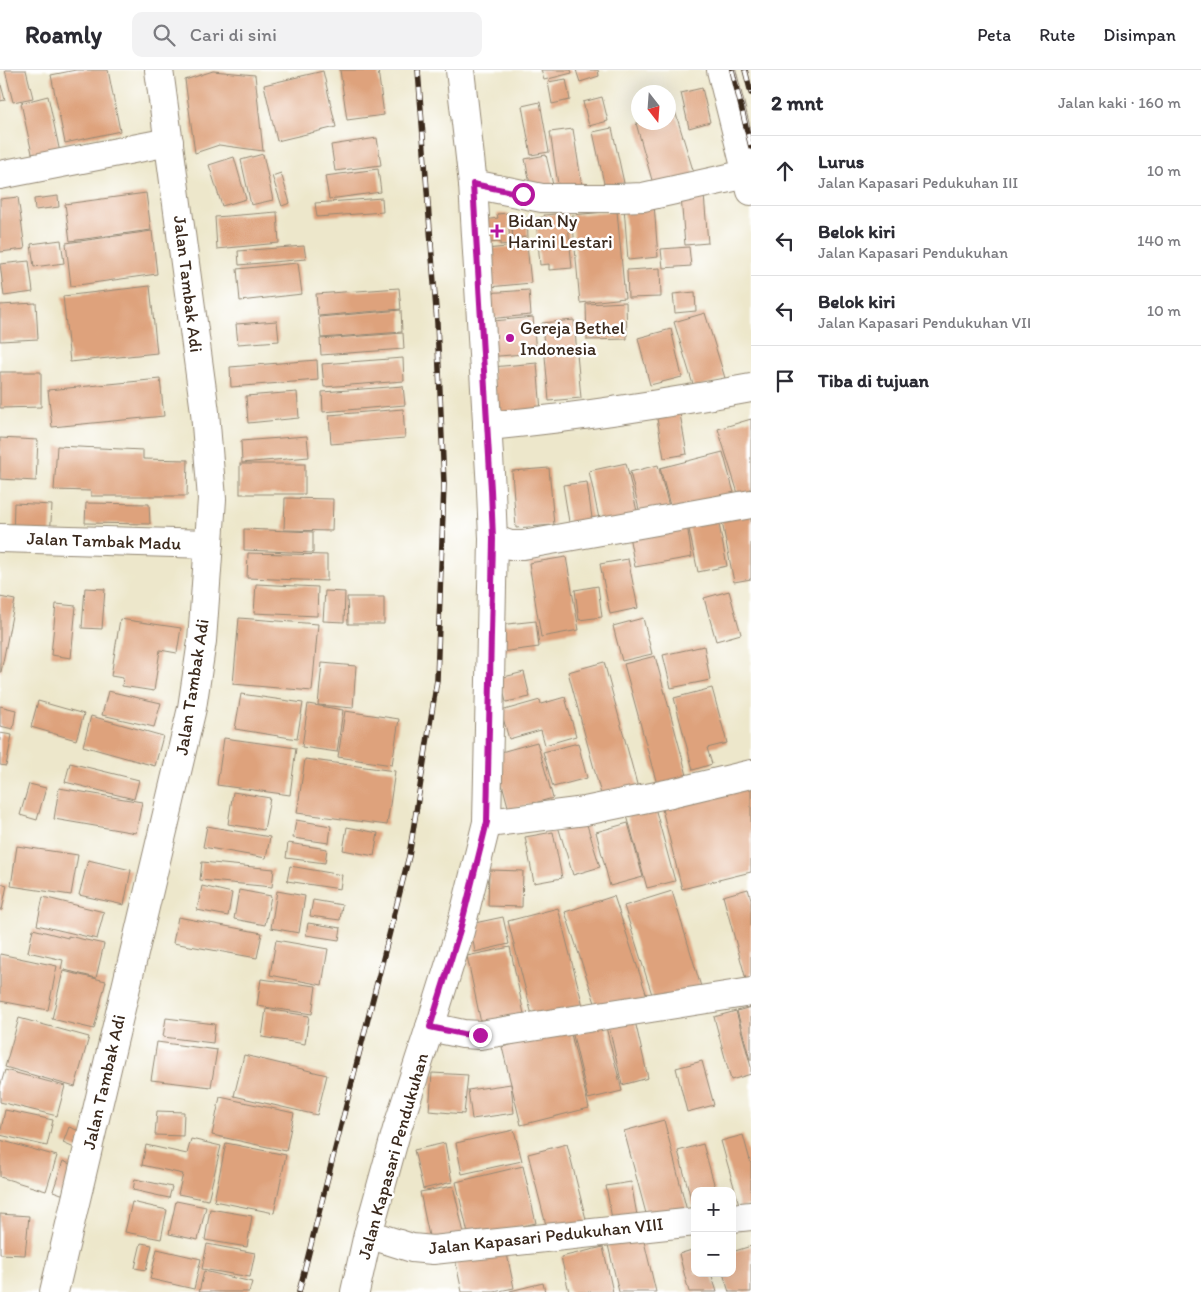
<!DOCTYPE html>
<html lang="id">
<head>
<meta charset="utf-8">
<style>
	:root { --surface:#fff; --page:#f2f2f3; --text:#2b2b33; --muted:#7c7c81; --line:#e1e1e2 }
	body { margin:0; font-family:Itim,sans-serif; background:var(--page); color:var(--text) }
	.controls { position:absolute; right:15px; bottom:15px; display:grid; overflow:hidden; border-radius:10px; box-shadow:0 5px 20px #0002 }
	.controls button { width:45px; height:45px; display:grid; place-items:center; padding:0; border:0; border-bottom:1px solid var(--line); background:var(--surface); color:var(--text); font:25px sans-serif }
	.compass { position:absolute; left:631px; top:15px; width:45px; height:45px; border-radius:50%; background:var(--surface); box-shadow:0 5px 20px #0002; rotate:163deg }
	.stop { position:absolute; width:15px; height:15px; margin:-11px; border:4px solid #b5179e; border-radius:50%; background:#fff }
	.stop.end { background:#b5179e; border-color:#fff; box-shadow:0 1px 5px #0008 }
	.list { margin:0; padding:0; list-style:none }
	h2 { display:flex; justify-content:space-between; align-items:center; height:65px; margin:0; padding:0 20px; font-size:21px }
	h2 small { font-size:16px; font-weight:400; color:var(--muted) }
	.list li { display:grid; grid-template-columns:32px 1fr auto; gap:15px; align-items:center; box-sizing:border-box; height:70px; padding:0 20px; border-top:1px solid var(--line) }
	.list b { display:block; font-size:19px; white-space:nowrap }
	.list p { margin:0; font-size:16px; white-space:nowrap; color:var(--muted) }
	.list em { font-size:16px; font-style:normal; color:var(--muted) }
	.icon { flex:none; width:28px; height:28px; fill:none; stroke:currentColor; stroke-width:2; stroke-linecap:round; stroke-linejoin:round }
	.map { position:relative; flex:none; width:751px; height:1222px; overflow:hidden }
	header { display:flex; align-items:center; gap:30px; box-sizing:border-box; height:70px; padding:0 25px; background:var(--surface); border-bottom:1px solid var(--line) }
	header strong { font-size:24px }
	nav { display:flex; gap:28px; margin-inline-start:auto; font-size:18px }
	.search { width:350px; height:45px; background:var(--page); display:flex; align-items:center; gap:12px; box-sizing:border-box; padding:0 18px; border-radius:10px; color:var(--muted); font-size:19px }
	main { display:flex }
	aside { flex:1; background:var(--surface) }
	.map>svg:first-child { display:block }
	.building { fill:#dea27c }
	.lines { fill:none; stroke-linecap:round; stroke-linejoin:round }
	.street-casing { stroke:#948874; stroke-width:30 }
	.street { stroke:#fff; stroke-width:28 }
	.rail-casing { stroke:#3b2a1e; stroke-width:5.5 }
	.rail { stroke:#fff; stroke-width:4; stroke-dasharray:11; stroke-linecap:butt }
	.route { stroke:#b5179e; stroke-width:6 }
	.poi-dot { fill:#b5179e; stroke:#fff; stroke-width:2 }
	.labels { text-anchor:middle; stroke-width:5; stroke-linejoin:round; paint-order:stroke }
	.poi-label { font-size:18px; fill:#3b2a1e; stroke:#fff; text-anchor:start }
	.street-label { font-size:18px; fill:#3b2a1e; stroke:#fff }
</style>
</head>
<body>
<header>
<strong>Roamly</strong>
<div class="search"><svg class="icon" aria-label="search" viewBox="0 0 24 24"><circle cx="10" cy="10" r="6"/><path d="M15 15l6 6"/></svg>Cari di sini</div>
<nav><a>Peta</a><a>Rute</a><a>Disimpan</a></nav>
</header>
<main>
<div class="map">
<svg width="751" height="1222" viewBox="0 0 751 1222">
	<rect width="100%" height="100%" fill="#fff"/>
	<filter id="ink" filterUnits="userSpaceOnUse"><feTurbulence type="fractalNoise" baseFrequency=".02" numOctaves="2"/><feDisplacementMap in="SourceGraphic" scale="10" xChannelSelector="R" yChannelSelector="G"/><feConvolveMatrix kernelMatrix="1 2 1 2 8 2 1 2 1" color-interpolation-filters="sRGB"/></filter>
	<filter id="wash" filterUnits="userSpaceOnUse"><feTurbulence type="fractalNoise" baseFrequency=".0096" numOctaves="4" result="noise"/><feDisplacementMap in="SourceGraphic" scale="20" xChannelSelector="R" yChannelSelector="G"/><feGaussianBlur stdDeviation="1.12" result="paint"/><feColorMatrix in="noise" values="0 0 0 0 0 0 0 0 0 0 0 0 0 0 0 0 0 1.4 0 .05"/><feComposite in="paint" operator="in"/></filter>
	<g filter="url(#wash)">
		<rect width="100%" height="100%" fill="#ede7cb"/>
		<g id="blocks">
			<g class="building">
				<polygon points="5,0 26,0 33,28 13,32"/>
				<polygon points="76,0 108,0 120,61 65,73 51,5"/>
				<polygon points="340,0 378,0 384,45 347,50"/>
				<polygon points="541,0 571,0 572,3 544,10"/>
				<polygon points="576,0 598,0 599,6 580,12"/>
				<polygon points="213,1 255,5 263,81 219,75 195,83 185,10"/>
				<polygon points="323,1 336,57 277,71 264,15"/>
				<polygon points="566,9 570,30 552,34 548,12"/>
				<polygon points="0,11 5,30 0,31"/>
				<polygon points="702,18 710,52 689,58 681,23"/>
				<polygon points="48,26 62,92 35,97 21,33"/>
				<polygon points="602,27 608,51 589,56 583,32"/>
				<polygon points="540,32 549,82 531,85 522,36"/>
				<polygon points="675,41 696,110 655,121 636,53 668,52 668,43"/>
				<polygon points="612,58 624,113 605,118 593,62"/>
				<polygon points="573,59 582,116 559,121 550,62"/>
				<polygon points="377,68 381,95 335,101 331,75"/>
				<polygon points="263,84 273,130 251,135 241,90"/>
				<polygon points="546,85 553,115 531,119 525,89"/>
				<polygon points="234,87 246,129 222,136 209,95"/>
				<polygon points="378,99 381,122 329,129 325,106"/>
				<polygon points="281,103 290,133 282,136 272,106"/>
				<polygon points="146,123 151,160 70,171 65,134"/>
				<polygon points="704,125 708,173 685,175 681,127"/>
				<polygon points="58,126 59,137 35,140 34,129"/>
				<polygon points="18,127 25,179 0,182 0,129"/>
				<polygon points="382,128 383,142 317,147 315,133"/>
				<polygon points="654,134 658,187 628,190 624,137"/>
				<polygon points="617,141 625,228 580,233 572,145"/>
				<polygon points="277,142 279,173 217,179 215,147"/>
				<polygon points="508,143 510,174 500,175 500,172 486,173 484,150 498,148 497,144"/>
				<polygon points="567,143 572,198 549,200 549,194 540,195 536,148 545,147 544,145"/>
				<polygon points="527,148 528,167 513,168 511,150"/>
				<polygon points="152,161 157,204 71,216 66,173"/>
				<polygon points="61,170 64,193 34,197 31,174"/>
				<polygon points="527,175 531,213 489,217 486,179"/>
				<polygon points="304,176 306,189 239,195 238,181"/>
				<polygon points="689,177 691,196 663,198 661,179"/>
				<polygon points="29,191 33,222 4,226 0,194"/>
				<polygon points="298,193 302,224 240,231 237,199"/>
				<polygon points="660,198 661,227 628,228 627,200"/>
				<polygon points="150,216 157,283 70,292 63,226"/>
				<polygon points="399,218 401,239 318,246 316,224"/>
				<polygon points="529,220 531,245 487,249 485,223"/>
				<polygon points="695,222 696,241 675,243 673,224"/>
				<polygon points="626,232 627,269 587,270 586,234"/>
				<polygon points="36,233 38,269 0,271 0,235"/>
				<polygon points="401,240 402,262 321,268 319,247"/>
				<polygon points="705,243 725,308 694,318 674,252"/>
				<polygon points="533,247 536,283 487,287 484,252"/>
				<polygon points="574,250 581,328 549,331 542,253"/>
				<polygon points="277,251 279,271 238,274 236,254"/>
				<polygon points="671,259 682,307 650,315 638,268"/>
				<polygon points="403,263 404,279 321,285 320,269"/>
				<polygon points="403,288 404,311 324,317 322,294"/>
				<polygon points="317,290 318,310 231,317 230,297"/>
				<polygon points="537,293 541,341 497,345 492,297"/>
				<polygon points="0,302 41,302 41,337 0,338"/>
				<polygon points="160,309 164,346 52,357 48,320"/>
				<polygon points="403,316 405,335 323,342 322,322"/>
				<polygon points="297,322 299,348 248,353 246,326"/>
				<polygon points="679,338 687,384 664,388 656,343"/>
				<polygon points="403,339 405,368 331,374 329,345"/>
				<polygon points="751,349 751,427 740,430 718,359"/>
				<polygon points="307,366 309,387 242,393 241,371"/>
				<polygon points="0,368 38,370 36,411 0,409"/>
				<polygon points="57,376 143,380 143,389 188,390 187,426 91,426 91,421 54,420"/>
				<polygon points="723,382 736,430 673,447 660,398"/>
				<polygon points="626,393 639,450 601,458 589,401"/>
				<rect x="240" y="394" width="65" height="30"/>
				<polygon points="658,395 671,444 642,452 630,402"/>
				<polygon points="549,398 554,455 516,458 512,401"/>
				<polygon points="587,412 593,455 570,458 563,415"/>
				<polygon points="285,428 333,429 332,461 284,460"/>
				<polygon points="14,433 52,435 50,468 13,466"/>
				<polygon points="86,433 149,434 150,454 85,453"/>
				<polygon points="751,441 751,509 734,512 721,447"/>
				<polygon points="718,449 727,496 698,502 688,455"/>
				<polygon points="687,455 692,487 635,497 629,466"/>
				<polygon points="244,459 313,462 313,483 244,480"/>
				<polygon points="248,483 327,485 327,511 247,508"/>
				<polygon points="566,487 579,560 541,567 529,493"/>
				<polygon points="628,489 638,538 610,544 600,494"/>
				<polygon points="256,514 318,517 317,546 254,543"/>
				<polygon points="598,516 602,547 579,550 575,520"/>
				<polygon points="85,518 105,519 102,559 82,558"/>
				<polygon points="325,521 345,522 344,552 323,551"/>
				<polygon points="729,521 741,564 716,571 704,528"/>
				<polygon points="0,527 15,530 1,602 0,602"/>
				<polygon points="347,527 384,527 384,554 348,554"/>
				<polygon points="56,534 76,536 71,588 51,585"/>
				<polygon points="239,548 318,554 312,621 233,614"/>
				<polygon points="643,548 652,584 622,591 613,556"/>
				<polygon points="120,549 181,558 177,583 160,580 154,621 122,616 123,608 111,606"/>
				<polygon points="536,551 539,577 501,582 498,555"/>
				<polygon points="704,576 710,610 671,618 663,585"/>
				<polygon points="655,586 688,709 658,718 624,594"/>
				<polygon points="604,592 638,718 602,728 568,602"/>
				<polygon points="322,593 356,596 353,638 318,635"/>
				<polygon points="524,602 530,627 506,632 500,608"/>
				<polygon points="712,618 727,673 707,678 712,694 693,700 674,628"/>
				<polygon points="108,621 161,633 154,657 102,645"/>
				<polygon points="241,624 303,633 297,669 235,659"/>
				<polygon points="565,627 576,666 545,675 541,660 509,669 501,641 540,630 541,634"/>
				<polygon points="38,631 84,644 76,670 31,657"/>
				<polygon points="308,634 343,640 337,682 302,677"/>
				<polygon points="0,636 16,640 13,659 0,656"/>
				<polygon points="345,641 399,649 392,695 338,687"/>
				<polygon points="91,646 163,666 155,696 83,676"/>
				<polygon points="0,663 12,665 6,696 0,695"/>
				<polygon points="224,668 296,678 290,725 217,715"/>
				<polygon points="537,672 553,728 509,740 494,684"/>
				<polygon points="578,673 587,708 553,717 543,682"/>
				<polygon points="305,689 395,701 387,755 297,743"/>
				<polygon points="70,693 139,710 134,729 65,712"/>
				<polygon points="29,714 46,718 37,750 20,745"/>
				<polygon points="751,717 751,802 682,819 662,739"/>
				<polygon points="59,718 142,732 136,763 54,749"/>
				<polygon points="233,722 270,728 264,760 228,754"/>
				<polygon points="654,734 675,811 647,818 626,742"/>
				<polygon points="584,745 600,797 573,805 557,753"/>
				<polygon points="296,750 331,756 329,773 293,768"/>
				<polygon points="628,753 643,807 610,816 596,762"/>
				<polygon points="207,756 270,767 266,788 203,777"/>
				<polygon points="347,757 378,763 374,786 343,780"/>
				<polygon points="553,762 562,808 534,813 525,767"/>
				<polygon points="288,773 327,779 325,793 286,788"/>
				<polygon points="17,776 78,785 71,825 11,816"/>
				<polygon points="88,790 131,800 124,835 79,825"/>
				<polygon points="202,792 274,799 272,817 200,810"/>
				<polygon points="290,796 342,805 340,819 287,811"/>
				<polygon points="489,800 523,801 522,837 488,836"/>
				<polygon points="0,813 7,815 2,840 0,840"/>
				<polygon points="202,816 232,823 228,846 197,840"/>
				<polygon points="748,819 751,829 751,912 747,913 723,826"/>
				<polygon points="239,820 271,826 265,855 234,849"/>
				<polygon points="277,821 305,826 299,863 271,858"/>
				<polygon points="672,821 702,920 655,934 624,836"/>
				<polygon points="614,826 648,929 599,945 565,842"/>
				<polygon points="43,827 104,842 97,869 37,855"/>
				<polygon points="313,830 342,835 340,850 310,846"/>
				<polygon points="558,838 583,936 533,949 508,851"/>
				<polygon points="178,847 262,863 257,888 173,873"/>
				<polygon points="503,847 509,874 475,882 470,854"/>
				<polygon points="308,853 341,858 339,870 306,865"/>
				<polygon points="33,859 68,868 68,866 104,874 96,908 61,899 63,890 28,882"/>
				<polygon points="276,870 328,879 322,915 270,905"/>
				<polygon points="510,877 524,944 481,953 467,886"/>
				<polygon points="0,884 57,896 48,940 0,931"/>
				<polygon points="63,901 106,911 94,959 52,949"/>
				<polygon points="261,909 316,916 312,944 257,936"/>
				<polygon points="751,937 751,990 750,990 737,941"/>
				<polygon points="266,939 309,946 305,974 262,967"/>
				<polygon points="736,941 751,997 751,1004 731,1010 714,947"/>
				<polygon points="19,948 89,967 75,1017 5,997"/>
				<polygon points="166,948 215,954 213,973 163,967"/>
				<polygon points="635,951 648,1008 622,1015 609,957"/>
				<polygon points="605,953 622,1021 588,1029 572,961"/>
				<polygon points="570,960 589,1038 521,1055 502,977"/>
				<polygon points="157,972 217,980 211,1017 151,1010"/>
				<polygon points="244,985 327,1005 317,1045 234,1026"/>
				<polygon points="702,991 714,1035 687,1042 676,998"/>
				<polygon points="5,1000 65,1016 57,1046 0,1032 0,1017"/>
				<polygon points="432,1003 468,1005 464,1044 429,1041"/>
				<polygon points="511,1014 514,1043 472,1049 468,1020"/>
				<polygon points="220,1027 294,1043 286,1081 212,1065"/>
				<polygon points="5,1040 53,1050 47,1076 0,1065"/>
				<polygon points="157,1041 184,1042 183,1066 155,1065"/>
				<polygon points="664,1050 687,1141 648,1151 624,1061"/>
				<polygon points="69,1057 85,1063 79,1080 63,1073"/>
				<polygon points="514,1060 522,1091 462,1104 456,1073"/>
				<polygon points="743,1065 751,1094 751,1135 740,1138 721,1071"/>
				<polygon points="191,1069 221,1076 208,1130 178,1124 183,1104 142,1095 146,1075 187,1084"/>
				<polygon points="0,1070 57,1086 46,1121 0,1107"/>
				<polygon points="226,1073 286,1085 274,1143 214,1131"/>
				<polygon points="445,1073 452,1112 423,1119 414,1080"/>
				<polygon points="567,1074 587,1153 548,1163 528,1084"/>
				<polygon points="703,1074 716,1121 695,1121 695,1135 693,1136 678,1081"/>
				<polygon points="63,1091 80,1098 70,1127 53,1121"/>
				<polygon points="523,1096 536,1153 469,1168 456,1112"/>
				<polygon points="135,1109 172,1117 169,1128 133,1120"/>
				<polygon points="631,1112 637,1145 612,1149 606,1116"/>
				<polygon points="453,1116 464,1163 430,1171 420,1122"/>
				<polygon points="176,1131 206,1137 198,1170 169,1164"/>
				<polygon points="132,1132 167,1140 161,1169 125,1162"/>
				<polygon points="210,1139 252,1146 247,1177 205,1170"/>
				<polygon points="0,1144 29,1146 25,1185 0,1184"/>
				<polygon points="643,1167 656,1222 619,1222 608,1175"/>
				<polygon points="141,1173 152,1175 146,1200 135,1198"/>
				<polygon points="207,1174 255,1183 250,1207 202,1199"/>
				<polygon points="751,1176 751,1222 729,1222 723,1203 732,1203 732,1182"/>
				<polygon points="603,1177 613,1222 569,1222 561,1187"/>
				<polygon points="157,1179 201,1189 194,1219 150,1209"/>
				<polygon points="506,1179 514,1218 494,1222 462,1222 455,1189"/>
				<polygon points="695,1179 695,1203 711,1203 717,1222 689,1222 679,1184"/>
				<polygon points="204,1201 252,1212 249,1222 199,1222"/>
				<polygon points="543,1213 545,1222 510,1222 510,1221"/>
			</g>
		</g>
	</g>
	<g filter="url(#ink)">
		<use href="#blocks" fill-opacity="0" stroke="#948874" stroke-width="1"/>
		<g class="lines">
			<defs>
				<g id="street">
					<polyline points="721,0 751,121"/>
					<polyline points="0,105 169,72"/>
					<polyline points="473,114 542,128 617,128 643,127 747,104"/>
					<path d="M487,356C576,348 664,334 751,318"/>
					<polyline points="0,468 209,474"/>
					<polyline points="493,469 510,475 523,475 751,434"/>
					<polyline points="487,752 496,752 585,741 671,723 751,704"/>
					<polyline points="430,957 463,964 480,965 751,922"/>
					<polyline points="732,1148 751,1146"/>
					<polyline points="368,1164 412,1178 433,1180 695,1152"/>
					<polyline points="54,1222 192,638 202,571 212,429 205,342 159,0"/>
					<polyline points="355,1222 368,1164 397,1059 430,957 460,861 487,752 493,469 491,420 473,114 460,0"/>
				</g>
			</defs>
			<use href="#street" class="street-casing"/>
			<use href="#street" class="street"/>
			<defs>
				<g id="rail">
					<polyline points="732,0 751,77"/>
					<polyline points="745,0 751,23"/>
					<polyline points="299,1222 409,786 437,610 444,414 437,253 418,0"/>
				</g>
			</defs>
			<use href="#rail" class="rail-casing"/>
			<use href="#rail" class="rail"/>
		</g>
	</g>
	<g class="lines" filter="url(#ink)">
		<polyline class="route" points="480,965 463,964 430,957 460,860 487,752 493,469 491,420 473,114 523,124"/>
	</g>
	<g class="poi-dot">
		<path d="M494.5 153.5h5v5h5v5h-5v5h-5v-5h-5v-5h5z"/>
		<circle cx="510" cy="268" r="5"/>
	</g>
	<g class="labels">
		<g class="poi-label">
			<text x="508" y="157">Bidan Ny<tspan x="508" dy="21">Harini Lestari</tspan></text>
			<text x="520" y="264">Gereja Bethel<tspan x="520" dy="21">Indonesia</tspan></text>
		</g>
		<g class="street-label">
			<text transform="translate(188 214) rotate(83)" y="6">Jalan Tambak Adi</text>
			<text transform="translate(104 471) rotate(2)" y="6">Jalan Tambak Madu</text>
			<text transform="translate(192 617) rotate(-81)" y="6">Jalan Tambak Adi</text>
			<text transform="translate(104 1012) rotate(-77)" y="6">Jalan Tambak Adi</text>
			<text transform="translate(393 1086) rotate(-74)" y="6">Jalan Kapasari Pendukuhan</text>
			<text transform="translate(546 1166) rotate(-6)" y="6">Jalan Kapasari Pedukuhan VIII</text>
		</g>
	</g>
</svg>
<div class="controls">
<button>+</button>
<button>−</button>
</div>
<svg class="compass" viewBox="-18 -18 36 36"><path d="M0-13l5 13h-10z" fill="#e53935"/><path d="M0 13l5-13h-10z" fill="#7c7c81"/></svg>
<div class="stop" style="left:523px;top:124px"></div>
<div class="stop end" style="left:480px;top:965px"></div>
</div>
<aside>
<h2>2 mnt<small>Jalan kaki · 160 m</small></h2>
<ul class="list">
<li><svg class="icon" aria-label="ahead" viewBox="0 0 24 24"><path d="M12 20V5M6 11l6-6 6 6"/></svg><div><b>Lurus</b><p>Jalan Kapasari Pedukuhan III</p></div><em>10 m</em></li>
<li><svg class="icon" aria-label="left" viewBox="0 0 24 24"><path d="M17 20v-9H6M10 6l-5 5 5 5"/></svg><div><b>Belok kiri</b><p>Jalan Kapasari Pendukuhan</p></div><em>140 m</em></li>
<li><svg class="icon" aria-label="left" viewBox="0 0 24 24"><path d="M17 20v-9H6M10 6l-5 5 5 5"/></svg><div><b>Belok kiri</b><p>Jalan Kapasari Pendukuhan VII</p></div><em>10 m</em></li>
<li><svg class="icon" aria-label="arrive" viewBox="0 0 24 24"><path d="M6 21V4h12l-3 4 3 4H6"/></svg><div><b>Tiba di tujuan</b></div></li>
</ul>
</aside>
</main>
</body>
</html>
